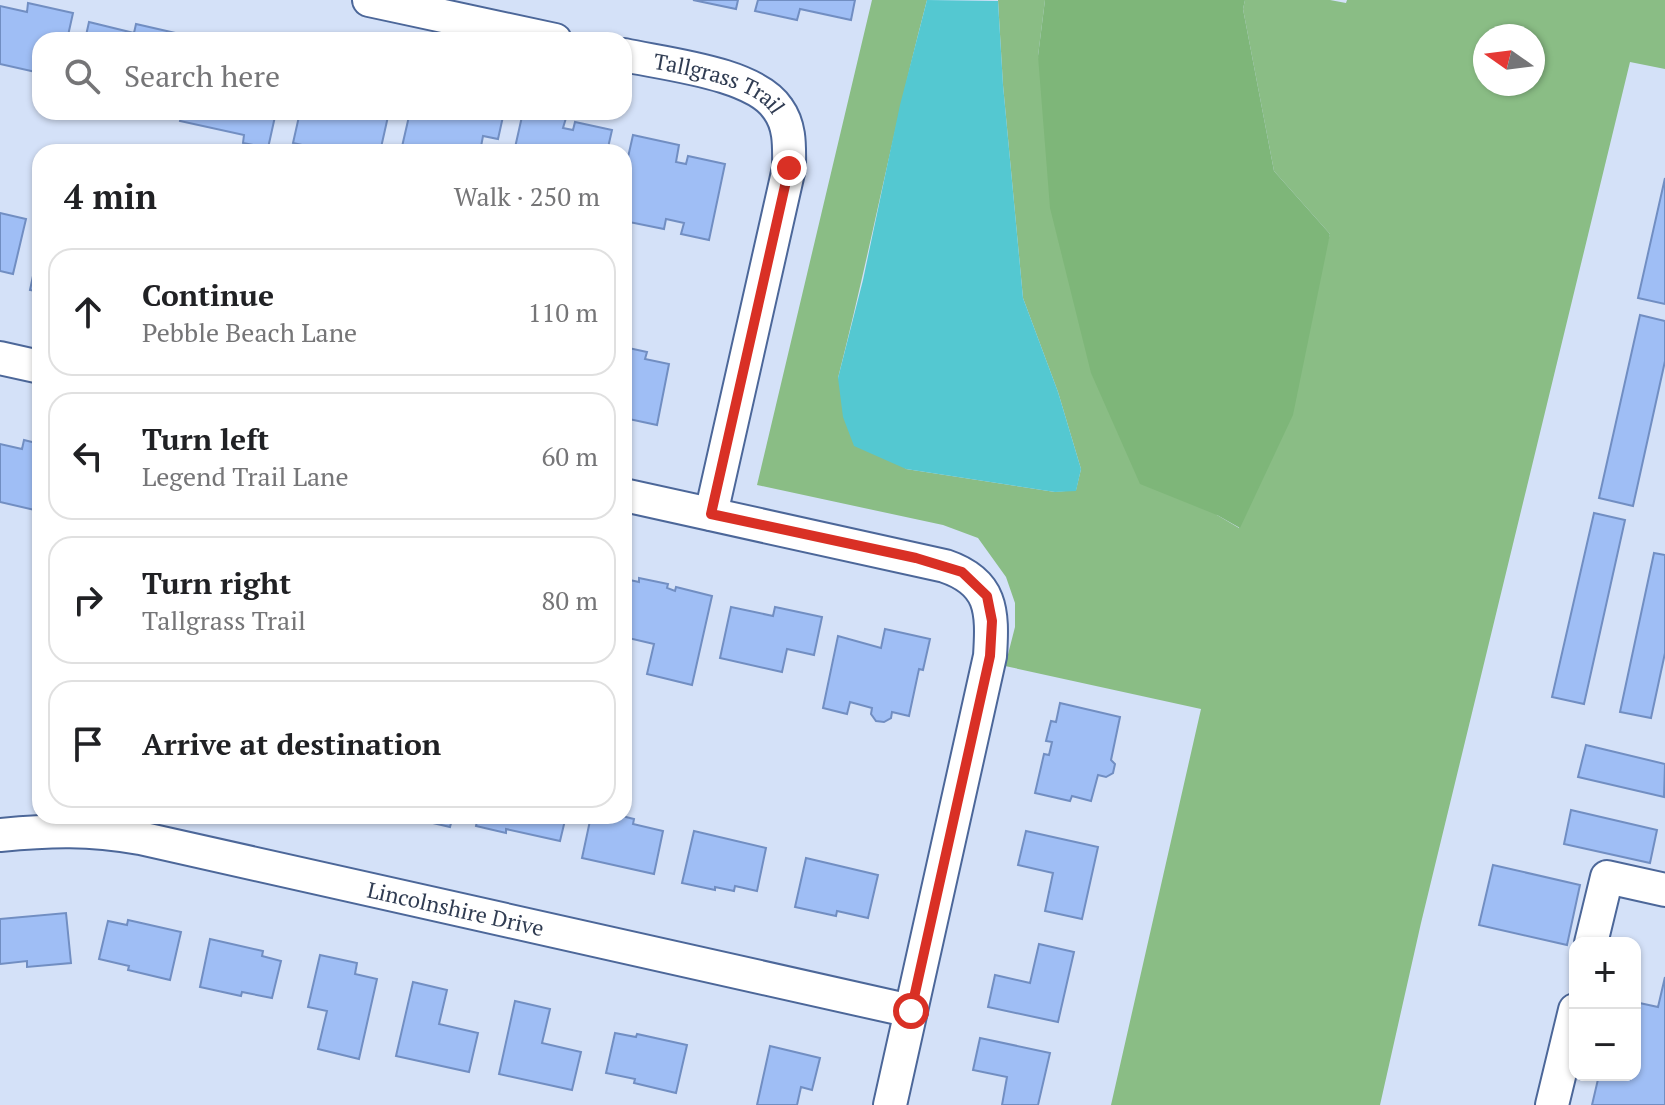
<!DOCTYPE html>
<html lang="en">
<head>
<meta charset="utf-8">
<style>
	:root { --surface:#fff; --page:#f2f2f2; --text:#202124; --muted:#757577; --line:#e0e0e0 }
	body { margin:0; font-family:"PT Serif",serif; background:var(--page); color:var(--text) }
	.controls { position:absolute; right:24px; bottom:24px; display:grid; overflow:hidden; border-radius:16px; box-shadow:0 2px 6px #0004 }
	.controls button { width:72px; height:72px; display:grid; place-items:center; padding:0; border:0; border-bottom:2px solid var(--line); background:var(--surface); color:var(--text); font:40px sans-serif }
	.compass { position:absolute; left:1473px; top:24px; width:72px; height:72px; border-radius:50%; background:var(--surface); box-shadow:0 2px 6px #0004; rotate:284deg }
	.stop { position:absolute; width:24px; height:24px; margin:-18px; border:6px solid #d93025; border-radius:50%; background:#fff }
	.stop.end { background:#d93025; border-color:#fff; box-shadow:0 2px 8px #0008 }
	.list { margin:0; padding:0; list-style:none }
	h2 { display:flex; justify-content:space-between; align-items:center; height:104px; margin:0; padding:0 32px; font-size:34px }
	h2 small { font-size:26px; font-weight:400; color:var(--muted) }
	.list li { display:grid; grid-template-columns:52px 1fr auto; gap:24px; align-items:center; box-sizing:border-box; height:128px; margin:0 16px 16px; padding:0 16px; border:2px solid var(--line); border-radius:24px }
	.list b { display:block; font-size:30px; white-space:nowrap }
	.list p { margin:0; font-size:26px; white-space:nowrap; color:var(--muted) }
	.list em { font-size:26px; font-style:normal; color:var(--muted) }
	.icon { flex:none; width:44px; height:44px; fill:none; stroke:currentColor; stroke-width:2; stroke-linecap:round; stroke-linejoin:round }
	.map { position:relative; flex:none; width:1665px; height:1105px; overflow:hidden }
	.search { position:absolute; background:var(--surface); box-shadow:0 2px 6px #0004; left:32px; top:32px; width:600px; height:88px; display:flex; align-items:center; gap:20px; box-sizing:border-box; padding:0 28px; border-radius:24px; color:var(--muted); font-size:30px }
	.panel { position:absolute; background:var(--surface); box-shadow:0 2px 6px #0004; left:32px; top:144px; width:600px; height:680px; border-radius:24px }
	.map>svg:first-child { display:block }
	.green { fill:#8abd85; fill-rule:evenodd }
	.forest { fill:#7eb679 }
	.water { fill:#54c8d1 }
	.building { fill:#9fbef5; stroke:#718ec2; stroke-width:2 }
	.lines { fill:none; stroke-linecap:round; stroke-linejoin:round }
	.minor-casing { stroke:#4c6799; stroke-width:36 }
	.minor { stroke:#fff; stroke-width:32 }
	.route { stroke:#d93025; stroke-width:10 }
	.labels { text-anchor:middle; stroke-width:6; stroke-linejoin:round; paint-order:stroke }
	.street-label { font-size:22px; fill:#303c52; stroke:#fff }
</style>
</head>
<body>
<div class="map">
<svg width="1665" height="1105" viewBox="0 0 1665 1105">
	<rect width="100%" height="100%" fill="#d4e1f8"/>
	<path class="green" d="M872,0H927C894,125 870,252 838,378L906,469L1055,492L1076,490L1081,469L1058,392L1023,298L1003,85L998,0H1045L1038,56L1217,515L1239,528L1330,234L1274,171L1243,9L1245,0H1330L1346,3L1347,0H1665V69L1630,62L1421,923L1380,1105H1111L1201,709L1005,666L1015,627V603L1006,577L978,538L943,525L757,485ZM1485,36H1533V84H1485Z"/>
	<polygon class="forest" points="1045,0 1245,0 1243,9 1274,171 1330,234 1293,415 1240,528 1217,515 1140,484 1091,373 1050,208 1038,56"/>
	<polygon class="water" points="927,0 998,1 1003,85 1023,298 1058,392 1081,469 1076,491 1055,492 906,469 854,446 843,417 838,378 863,280 900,105"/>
	<g class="building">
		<polygon points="693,0 738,0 736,9"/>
		<polygon points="758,0 855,0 851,20 800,9 797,20 755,11"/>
		<polygon points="28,3 73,13 67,40 40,40 40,73 0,64 0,6 27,12"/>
		<polygon points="89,22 134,33 136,24 180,34 179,40 85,40"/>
		<polygon points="182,112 276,112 268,148 243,143 244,135 180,121"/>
		<polygon points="300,112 389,112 380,152 334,152 293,143"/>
		<polygon points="410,112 504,112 498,139 483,136 480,152 408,152 401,151"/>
		<polygon points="523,112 541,112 566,118 563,128 573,130 575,122 612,130 607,152 514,152"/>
		<polygon points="633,135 679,145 676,162 686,164 688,156 725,164 709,240 681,234 684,223 666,219 664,229 624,221 624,175"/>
		<polygon points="1665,178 1665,304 1638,298"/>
		<polygon points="0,213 26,219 13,274 0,271"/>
		<polygon points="37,257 40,258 40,292 30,290"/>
		<polygon points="1640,315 1665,321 1665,361 1633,506 1599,498"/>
		<polygon points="624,347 647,352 645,359 669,364 657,425 624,418"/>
		<polygon points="24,440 40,444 39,511 0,502 0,444 22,449"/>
		<polygon points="1594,513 1625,520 1584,704 1552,697"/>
		<polygon points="1654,553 1665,555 1665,653 1651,718 1620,712"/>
		<polygon points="639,578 668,584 667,588 675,591 676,587 712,596 692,685 647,674 654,644 624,637 625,579 639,582"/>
		<polygon points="731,607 773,616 775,607 822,617 814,655 787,649 782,672 720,658"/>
		<polygon points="885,629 930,639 923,670 919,669 909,716 892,712 891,718 884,722 876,721 871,714 872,708 850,702 847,714 823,708 838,636 881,648"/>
		<polygon points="1060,703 1120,717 1111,760 1115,764 1113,773 1106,777 1098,775 1091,801 1072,796 1070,801 1035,793 1044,754 1049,755 1052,742 1046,741 1051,721 1056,722"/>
		<polygon points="1586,745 1665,764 1664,797 1578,777"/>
		<polygon points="1571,810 1657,830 1650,863 1564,844"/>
		<polygon points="403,816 453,816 450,827"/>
		<polygon points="478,816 566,816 560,841 506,829 506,833 476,826"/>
		<polygon points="591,816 622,816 634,819 633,824 663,831 654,874 582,858"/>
		<polygon points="694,831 766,848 757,891 735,886 734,891 715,887 715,890 682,883"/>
		<polygon points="1026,831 1098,847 1082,919 1045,911 1053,873 1018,865"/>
		<polygon points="806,858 878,875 868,918 837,911 836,916 795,907"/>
		<polygon points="1493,865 1580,885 1567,945 1479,925"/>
		<polygon points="66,913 71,963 27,967 27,961 0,964 0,919"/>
		<polygon points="128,920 181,932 170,980 128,970 129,966 99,959 108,921 127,925"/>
		<polygon points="210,939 263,951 262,956 281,961 272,998 242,992 241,996 200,987"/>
		<polygon points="1039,944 1074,952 1058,1022 988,1007 995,975 1030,983"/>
		<polygon points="320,955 357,963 355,974 377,979 359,1059 318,1049 327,1011 308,1007"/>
		<polygon points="1665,977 1665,1105 1592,1105 1599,1075 1635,1075 1635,1002 1658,1007"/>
		<polygon points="413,982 447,990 439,1024 478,1033 469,1072 396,1056"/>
		<polygon points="515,1001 550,1009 542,1043 581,1052 572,1090 499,1074"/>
		<polygon points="615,1033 636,1037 637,1034 687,1045 676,1093 634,1083 635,1079 606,1073"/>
		<polygon points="980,1038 1050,1053 1038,1105 1002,1105 1007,1077 973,1070"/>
		<polygon points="770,1046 820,1058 812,1090 801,1087 797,1105 757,1105"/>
	</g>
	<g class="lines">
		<defs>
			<g id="minor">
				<polyline points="369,0 555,40"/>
				<path id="s1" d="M624,55C665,64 755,73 778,109C791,127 789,148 789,168L711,514"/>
				<polyline points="0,358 40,367"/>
				<path d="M624,495L945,566C992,582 993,610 990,656L890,1105"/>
				<path id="s2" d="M0,835C52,830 88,829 140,838L911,1011"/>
				<polyline points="1591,943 1607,877 1665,890"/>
				<polyline points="1552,1105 1575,1010"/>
			</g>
		</defs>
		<use href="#minor" class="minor-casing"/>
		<use href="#minor" class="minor"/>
	</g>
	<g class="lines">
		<polyline class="route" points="789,168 711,514 916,558 962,572 987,596 992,621 990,656 911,1011"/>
	</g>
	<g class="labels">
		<g class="street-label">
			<text dy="8" stroke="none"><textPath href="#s1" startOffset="100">Tallgrass Trail</textPath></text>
			<text dy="8" stroke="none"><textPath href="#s2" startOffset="464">Lincolnshire Drive</textPath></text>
		</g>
	</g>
</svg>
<div class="controls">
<button>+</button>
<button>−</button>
</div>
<svg class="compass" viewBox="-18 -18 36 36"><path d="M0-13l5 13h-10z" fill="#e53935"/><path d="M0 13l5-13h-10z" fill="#757577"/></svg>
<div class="stop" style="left:911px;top:1011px"></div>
<div class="stop end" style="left:789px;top:168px"></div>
<div class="search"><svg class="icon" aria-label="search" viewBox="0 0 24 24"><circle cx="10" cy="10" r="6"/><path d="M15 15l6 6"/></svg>Search here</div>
<section class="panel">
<h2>4 min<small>Walk · 250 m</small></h2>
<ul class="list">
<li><svg class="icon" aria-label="ahead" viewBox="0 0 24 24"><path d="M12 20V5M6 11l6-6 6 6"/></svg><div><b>Continue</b><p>Pebble Beach Lane</p></div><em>110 m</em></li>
<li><svg class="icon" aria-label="left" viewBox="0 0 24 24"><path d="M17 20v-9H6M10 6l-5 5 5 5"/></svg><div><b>Turn left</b><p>Legend Trail Lane</p></div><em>60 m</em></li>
<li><svg class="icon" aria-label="right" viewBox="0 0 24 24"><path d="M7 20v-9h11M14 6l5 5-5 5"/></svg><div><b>Turn right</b><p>Tallgrass Trail</p></div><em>80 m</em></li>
<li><svg class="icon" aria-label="arrive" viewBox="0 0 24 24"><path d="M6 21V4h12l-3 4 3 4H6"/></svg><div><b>Arrive at destination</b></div></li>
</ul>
</section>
</div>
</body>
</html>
